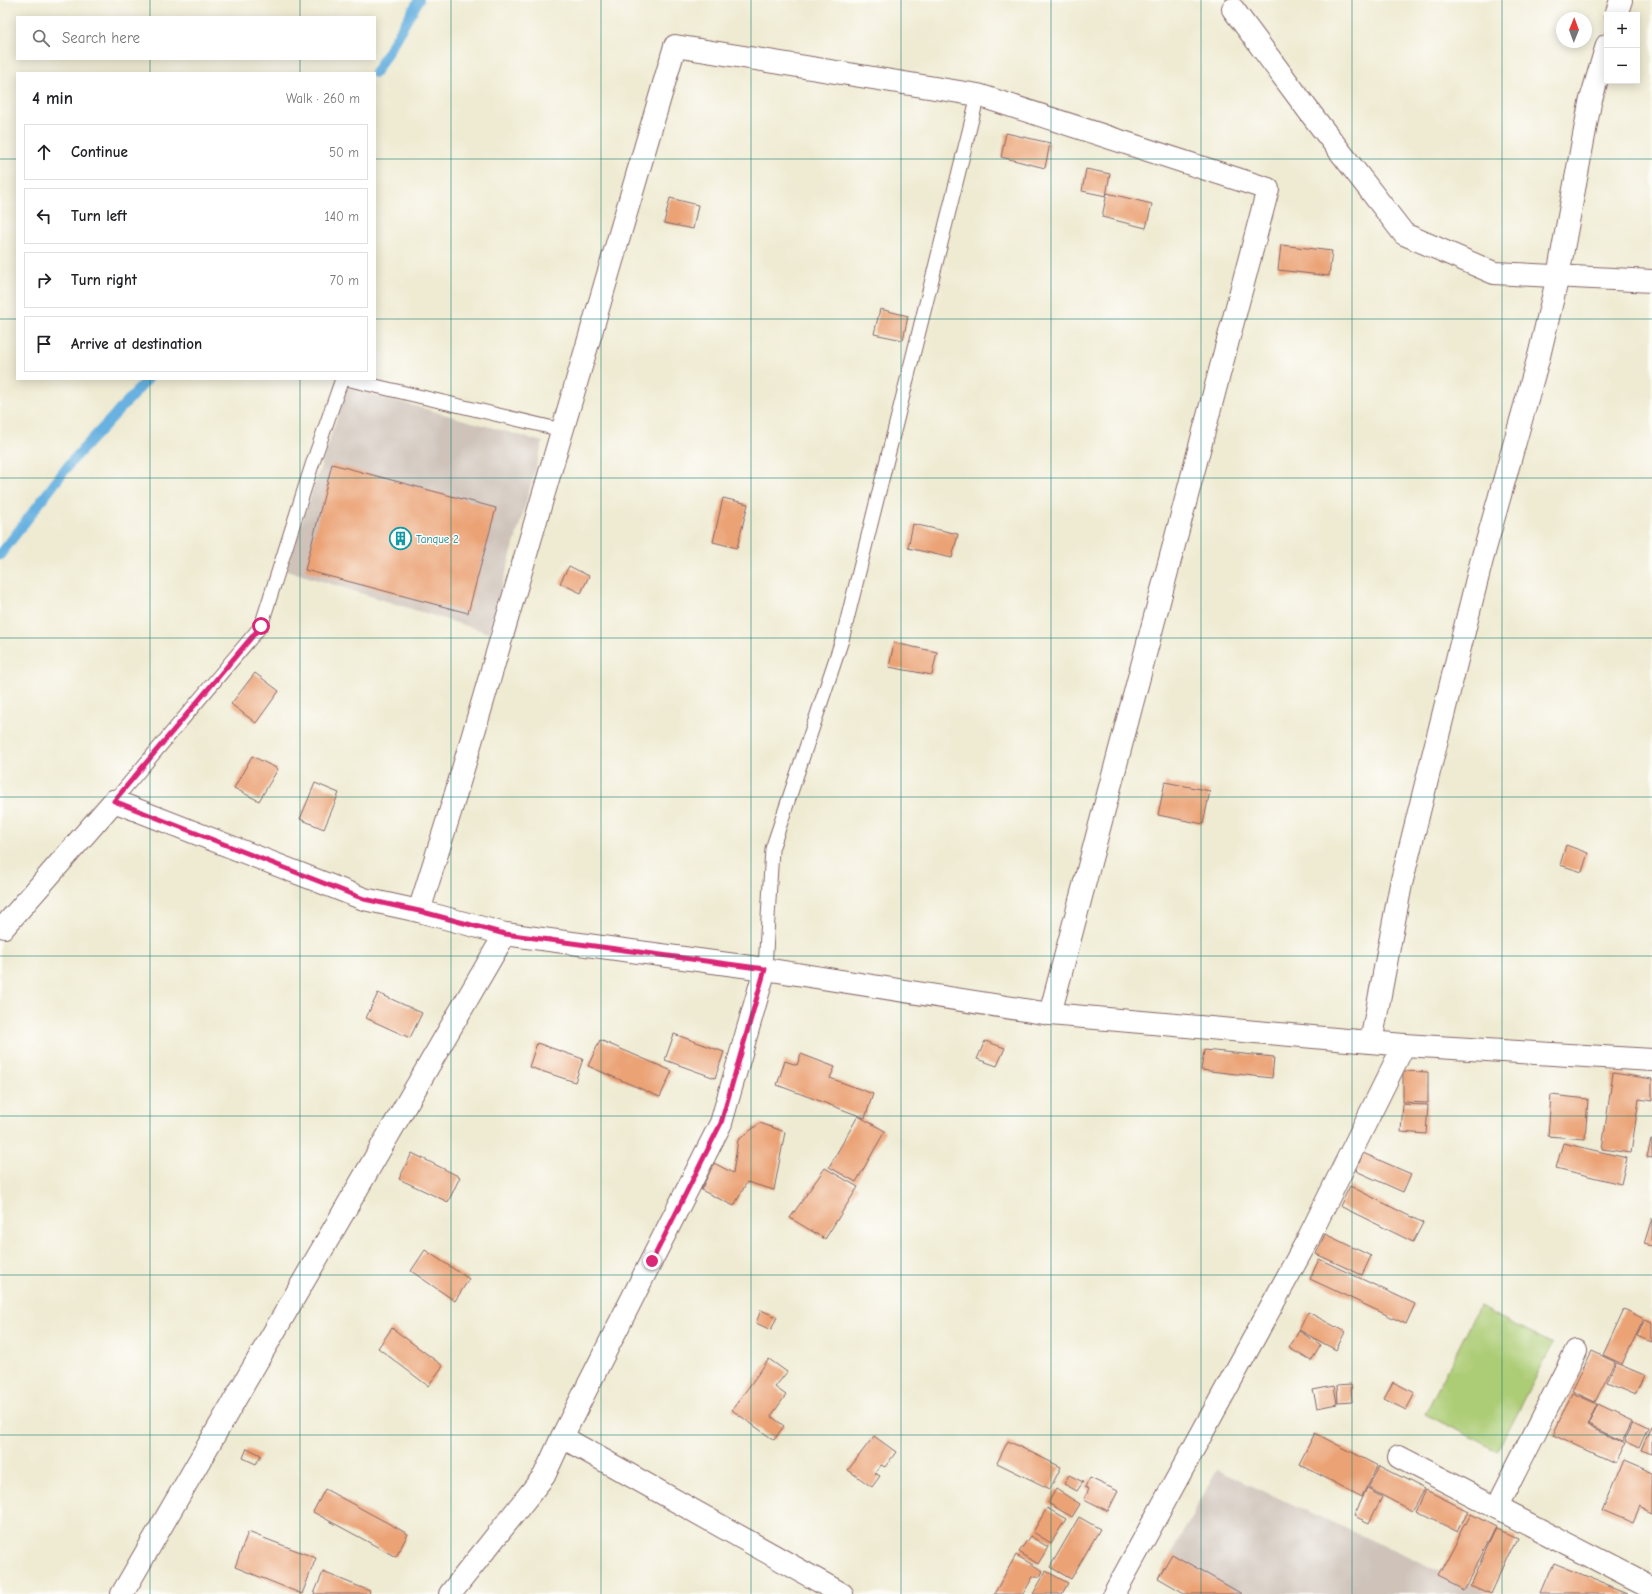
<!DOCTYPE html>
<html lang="en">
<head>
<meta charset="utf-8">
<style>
	:root { --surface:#fff; --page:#f2f2f2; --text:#202124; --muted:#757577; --line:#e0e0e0 }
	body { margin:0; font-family:"Comic Neue",sans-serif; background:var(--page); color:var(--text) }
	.controls { position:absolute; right:12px; top:12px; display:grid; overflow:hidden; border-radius:0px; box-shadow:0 2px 10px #0003 }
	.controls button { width:36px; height:36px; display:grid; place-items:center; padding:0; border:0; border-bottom:1px solid var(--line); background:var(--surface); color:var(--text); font:20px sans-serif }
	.compass { position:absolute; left:1556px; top:12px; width:36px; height:36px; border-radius:50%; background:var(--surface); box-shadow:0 2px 10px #0003; rotate:1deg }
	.stop { position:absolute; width:12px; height:12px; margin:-9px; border:3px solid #db2777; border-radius:50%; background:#fff }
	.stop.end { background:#db2777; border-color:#fff; box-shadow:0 1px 4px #0008 }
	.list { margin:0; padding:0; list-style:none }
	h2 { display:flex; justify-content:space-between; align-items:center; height:52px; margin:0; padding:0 16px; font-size:17px }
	h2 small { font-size:13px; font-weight:400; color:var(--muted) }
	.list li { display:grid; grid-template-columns:26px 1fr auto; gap:12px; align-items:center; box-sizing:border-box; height:56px; margin:0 8px 8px; padding:0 8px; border:1px solid var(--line); border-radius:0px }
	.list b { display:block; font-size:15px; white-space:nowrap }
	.list em { font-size:13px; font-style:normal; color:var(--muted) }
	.icon { flex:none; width:22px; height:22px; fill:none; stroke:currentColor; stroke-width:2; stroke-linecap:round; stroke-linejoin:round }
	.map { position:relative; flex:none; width:1652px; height:1594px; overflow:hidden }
	.search { position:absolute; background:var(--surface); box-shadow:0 2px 10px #0003; left:16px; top:16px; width:360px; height:44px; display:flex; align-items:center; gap:10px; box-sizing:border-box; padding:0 14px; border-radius:0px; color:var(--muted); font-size:15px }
	.panel { position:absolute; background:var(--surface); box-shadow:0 2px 10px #0003; left:16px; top:72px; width:360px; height:308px; border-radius:0px }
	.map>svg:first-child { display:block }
	.industrial { fill:#cec2b9 }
	.green { fill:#accc74; stroke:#7b7650 }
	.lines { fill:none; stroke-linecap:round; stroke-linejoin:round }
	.stream { stroke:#68b1e0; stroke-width:10 }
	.building { fill:#eba275 }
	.lane-casing { stroke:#846666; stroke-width:15 }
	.street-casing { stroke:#846666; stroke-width:24 }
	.lane { stroke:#fff; stroke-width:13 }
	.street { stroke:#fff; stroke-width:22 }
	.route { stroke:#db2777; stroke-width:5 }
	.grid { fill:none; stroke:#0f766e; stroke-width:1; stroke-opacity:0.55 }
	.labels { text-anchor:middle; stroke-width:3; stroke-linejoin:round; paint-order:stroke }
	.culture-label { font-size:11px; fill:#0d838f; stroke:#fdfcf7; text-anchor:start }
</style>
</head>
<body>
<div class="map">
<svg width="1652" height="1594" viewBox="0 0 1652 1594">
	<rect width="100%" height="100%" fill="#fdfcf7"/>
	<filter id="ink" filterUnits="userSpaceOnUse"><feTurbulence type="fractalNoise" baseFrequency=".025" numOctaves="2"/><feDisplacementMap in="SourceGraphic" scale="8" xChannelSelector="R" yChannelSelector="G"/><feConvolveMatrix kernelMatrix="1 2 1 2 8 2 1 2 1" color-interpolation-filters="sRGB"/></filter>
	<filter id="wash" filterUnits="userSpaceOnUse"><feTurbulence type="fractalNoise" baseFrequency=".012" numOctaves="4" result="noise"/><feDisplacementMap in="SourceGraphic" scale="16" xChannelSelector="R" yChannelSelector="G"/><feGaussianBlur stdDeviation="0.9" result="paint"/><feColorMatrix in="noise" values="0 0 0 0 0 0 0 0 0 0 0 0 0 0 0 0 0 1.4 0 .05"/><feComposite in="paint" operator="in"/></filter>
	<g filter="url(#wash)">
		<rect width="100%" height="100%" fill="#efebd3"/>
		<g class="industrial">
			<polygon points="347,387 543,442 489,633 286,570"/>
			<polygon points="1217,1470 1490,1594 1186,1594 1158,1578"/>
		</g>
		<polygon class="green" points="1479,1307 1553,1344 1498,1451 1425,1414"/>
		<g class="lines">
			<g class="stream">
				<polyline points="375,73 419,0"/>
				<polyline points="0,555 71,462 148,379"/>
			</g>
		</g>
		<g id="blocks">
			<g class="building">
				<polygon points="1006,133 1050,143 1045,168 1001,157"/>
				<polygon points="1086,169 1110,174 1106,196 1082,191"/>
				<polygon points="1107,193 1152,204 1146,228 1102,217"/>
				<polygon points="670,198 698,205 693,229 664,223"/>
				<polygon points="1281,245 1332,251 1329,276 1278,270"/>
				<polygon points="880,309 908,316 903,340 874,334"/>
				<polygon points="332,464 496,508 468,613 305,570"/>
				<polygon points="723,498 748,504 737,548 713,542"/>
				<polygon points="913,524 958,534 952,558 908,548"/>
				<polygon points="569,566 589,576 581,593 560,583"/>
				<polygon points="894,643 937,652 932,675 889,667"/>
				<polygon points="255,673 279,691 256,723 231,704"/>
				<polygon points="252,756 278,769 259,801 234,788"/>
				<polygon points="1165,782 1210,791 1203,824 1158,815"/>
				<polygon points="315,783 339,793 324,829 300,819"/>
				<polygon points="1566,845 1588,853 1582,872 1560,865"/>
				<polygon points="378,993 422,1013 410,1038 366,1018"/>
				<polygon points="674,1034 724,1052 715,1078 665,1060"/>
				<polygon points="600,1040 672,1071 660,1097 588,1066"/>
				<polygon points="985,1041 1005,1048 997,1066 977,1059"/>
				<polygon points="537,1043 583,1059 575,1082 529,1067"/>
				<polygon points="1204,1050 1274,1057 1272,1078 1201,1070"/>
				<polygon points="801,1054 835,1067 830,1078 873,1094 865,1118 777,1085 785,1061 797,1065"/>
				<polygon points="1403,1071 1428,1072 1428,1103 1403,1102"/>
				<polygon points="1613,1073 1652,1079 1652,1101 1639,1099 1631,1153 1602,1149"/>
				<polygon points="1551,1095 1588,1099 1585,1139 1548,1136"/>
				<polygon points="1403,1104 1428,1105 1426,1134 1401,1132"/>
				<polygon points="858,1116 885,1131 856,1182 829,1167"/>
				<polygon points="760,1123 785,1132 774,1190 747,1182 734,1206 701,1190 714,1163 733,1173 738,1140"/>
				<polygon points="1651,1140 1652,1140 1652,1158 1647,1157"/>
				<polygon points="1563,1143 1627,1158 1621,1184 1556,1168"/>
				<polygon points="412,1153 460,1177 448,1202 399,1179"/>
				<polygon points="1363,1153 1411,1174 1403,1192 1356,1171"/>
				<polygon points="825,1168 858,1187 825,1239 790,1218"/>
				<polygon points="1350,1186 1423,1223 1413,1242 1340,1206"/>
				<polygon points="1652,1218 1652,1246 1644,1244"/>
				<polygon points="1325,1234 1371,1256 1362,1275 1316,1254"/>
				<polygon points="425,1250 469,1279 455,1301 411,1271"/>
				<polygon points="1319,1259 1415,1304 1406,1324 1310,1279"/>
				<polygon points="1624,1309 1644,1319 1622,1364 1603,1355"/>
				<polygon points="761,1310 777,1317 771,1330 756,1323"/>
				<polygon points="1308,1312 1345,1332 1336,1350 1299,1330"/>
				<polygon points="1645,1319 1652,1322 1652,1342 1637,1336"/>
				<polygon points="392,1328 443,1366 428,1386 378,1348"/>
				<polygon points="1299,1331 1321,1345 1311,1361 1289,1348"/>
				<polygon points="1592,1351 1615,1362 1595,1402 1572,1391"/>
				<polygon points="769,1359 787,1372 775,1387 786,1395 771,1416 784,1426 774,1440 732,1410"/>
				<polygon points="1616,1363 1644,1375 1635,1395 1607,1383"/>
				<polygon points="1393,1382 1415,1393 1406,1410 1384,1399"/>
				<polygon points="1351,1384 1352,1402 1338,1403 1337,1385"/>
				<polygon points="1334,1386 1337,1404 1317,1408 1313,1390"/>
				<polygon points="1572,1393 1597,1404 1587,1426 1624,1443 1614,1463 1553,1435"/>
				<polygon points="1598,1404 1632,1420 1622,1441 1588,1425"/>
				<polygon points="1633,1421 1648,1428 1639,1448 1624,1441"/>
				<polygon points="1651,1427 1652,1427 1652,1455 1641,1451"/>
				<polygon points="1315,1433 1378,1466 1362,1497 1299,1464"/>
				<polygon points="874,1436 896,1452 885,1467 881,1465 875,1473 880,1476 872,1487 848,1470"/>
				<polygon points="1008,1441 1061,1467 1050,1489 997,1463"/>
				<polygon points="247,1448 261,1455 256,1464 243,1458"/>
				<polygon points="1622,1460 1652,1473 1652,1513 1639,1507 1632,1523 1601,1510"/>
				<polygon points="1380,1466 1425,1489 1412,1511 1368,1488"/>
				<polygon points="1069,1475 1083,1482 1077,1491 1064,1484"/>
				<polygon points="1090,1478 1118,1491 1108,1511 1084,1499 1089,1489 1085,1487"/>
				<polygon points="325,1489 408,1534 396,1557 313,1512"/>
				<polygon points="1056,1489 1080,1504 1072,1517 1048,1503"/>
				<polygon points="1367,1489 1382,1497 1369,1523 1354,1516"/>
				<polygon points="1426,1490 1468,1511 1458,1532 1416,1511"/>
				<polygon points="1047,1508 1066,1519 1051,1543 1033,1532"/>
				<polygon points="1471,1514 1496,1527 1464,1589 1438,1576"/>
				<polygon points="1079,1517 1100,1529 1071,1579 1050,1567"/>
				<polygon points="1496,1528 1517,1537 1491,1594 1470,1585"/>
				<polygon points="248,1532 316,1558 302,1594 235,1567"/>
				<polygon points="1030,1536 1048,1547 1038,1564 1019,1552"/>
				<polygon points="1172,1554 1242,1594 1186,1594 1158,1578"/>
				<polygon points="1016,1555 1043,1571 1040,1577 1033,1577 1023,1594 994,1594"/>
				<polygon points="1553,1563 1629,1594 1540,1594"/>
				<polygon points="1046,1571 1068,1583 1062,1594 1033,1594"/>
				<polygon points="323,1572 370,1591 369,1594 314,1594"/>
			</g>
		</g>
	</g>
	<g filter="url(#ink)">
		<use href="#blocks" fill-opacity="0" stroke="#846666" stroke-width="1"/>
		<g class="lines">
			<defs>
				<g id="lane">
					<polyline points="346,379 562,430"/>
					<polyline points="114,801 261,626 312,465 342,379"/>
					<polyline points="765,969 772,849 842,640 978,95"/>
				</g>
				<g id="street">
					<polyline points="1233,9 1311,114 1404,234 1494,273 1652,281"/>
					<polyline points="1616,15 1621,0"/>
					<polyline points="419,911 453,803 675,46 978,95 1268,189 1050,1014"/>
					<polyline points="4,927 114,801 364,899 419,911 505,934 765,969 1050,1014 1404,1045 1652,1060"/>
					<polyline points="1371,1042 1401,884 1481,563 1539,356 1558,276 1590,103 1607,45"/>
					<polyline points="562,1437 842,1594"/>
					<polyline points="1399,1457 1652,1588"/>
					<polyline points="1497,1507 1576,1351"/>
					<polyline points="122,1594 505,934"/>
					<polyline points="450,1594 544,1476 562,1437 721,1123 765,969"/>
					<polyline points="1114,1594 1307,1241 1404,1045"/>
				</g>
			</defs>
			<use href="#lane" class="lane-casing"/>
			<use href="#street" class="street-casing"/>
			<use href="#lane" class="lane"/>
			<use href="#street" class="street"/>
		</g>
	</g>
	<g class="lines" filter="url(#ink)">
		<polyline class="route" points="261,626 114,801 364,899 419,911 505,934 765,969 721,1123 652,1261"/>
	</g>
	<path class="grid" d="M150,0V17M300,0V17M451,0V1594M601,0V1594M751,0V1594M901,0V1594M1051,0V1594M1201,0V1594M1352,0V1594M1502,0V1594M150,59V73M300,59V73M0,159H17M375,159H1652M0,319H17M375,319H1652M150,379V1594M300,379V1594M0,478H1652M0,638H1652M0,797H1652M0,956H1652M0,1116H1652M0,1275H1652M0,1435H1652"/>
	<defs>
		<symbol id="building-ring" viewBox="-11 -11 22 22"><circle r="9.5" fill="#fdfcf7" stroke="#0f9aa8" stroke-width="1.5"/><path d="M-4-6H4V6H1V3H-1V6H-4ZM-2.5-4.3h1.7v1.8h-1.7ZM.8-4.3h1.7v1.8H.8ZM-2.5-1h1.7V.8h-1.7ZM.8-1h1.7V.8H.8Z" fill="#0f9aa8"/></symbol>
	</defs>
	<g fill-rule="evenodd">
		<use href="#building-ring" x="388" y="526" width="25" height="25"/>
	</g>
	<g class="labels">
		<g class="culture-label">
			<text x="416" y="543">Tanque 2</text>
		</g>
	</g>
</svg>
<div class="controls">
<button>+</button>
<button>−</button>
</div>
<svg class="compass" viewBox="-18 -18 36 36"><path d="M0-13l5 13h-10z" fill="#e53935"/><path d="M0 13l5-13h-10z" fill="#757577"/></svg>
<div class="stop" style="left:261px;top:626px"></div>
<div class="stop end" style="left:652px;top:1261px"></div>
<div class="search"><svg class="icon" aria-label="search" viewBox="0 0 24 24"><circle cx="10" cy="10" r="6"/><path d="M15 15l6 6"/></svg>Search here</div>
<section class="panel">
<h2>4 min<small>Walk · 260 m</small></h2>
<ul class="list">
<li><svg class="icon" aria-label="ahead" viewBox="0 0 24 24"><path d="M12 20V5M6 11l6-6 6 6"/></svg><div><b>Continue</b></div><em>50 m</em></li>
<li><svg class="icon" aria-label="left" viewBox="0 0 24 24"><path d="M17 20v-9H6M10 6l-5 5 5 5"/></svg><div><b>Turn left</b></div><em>140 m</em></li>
<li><svg class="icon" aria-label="right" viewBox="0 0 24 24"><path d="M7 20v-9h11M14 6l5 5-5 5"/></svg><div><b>Turn right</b></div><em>70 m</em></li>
<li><svg class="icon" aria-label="arrive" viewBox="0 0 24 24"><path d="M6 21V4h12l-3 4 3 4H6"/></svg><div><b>Arrive at destination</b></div></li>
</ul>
</section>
</div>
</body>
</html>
